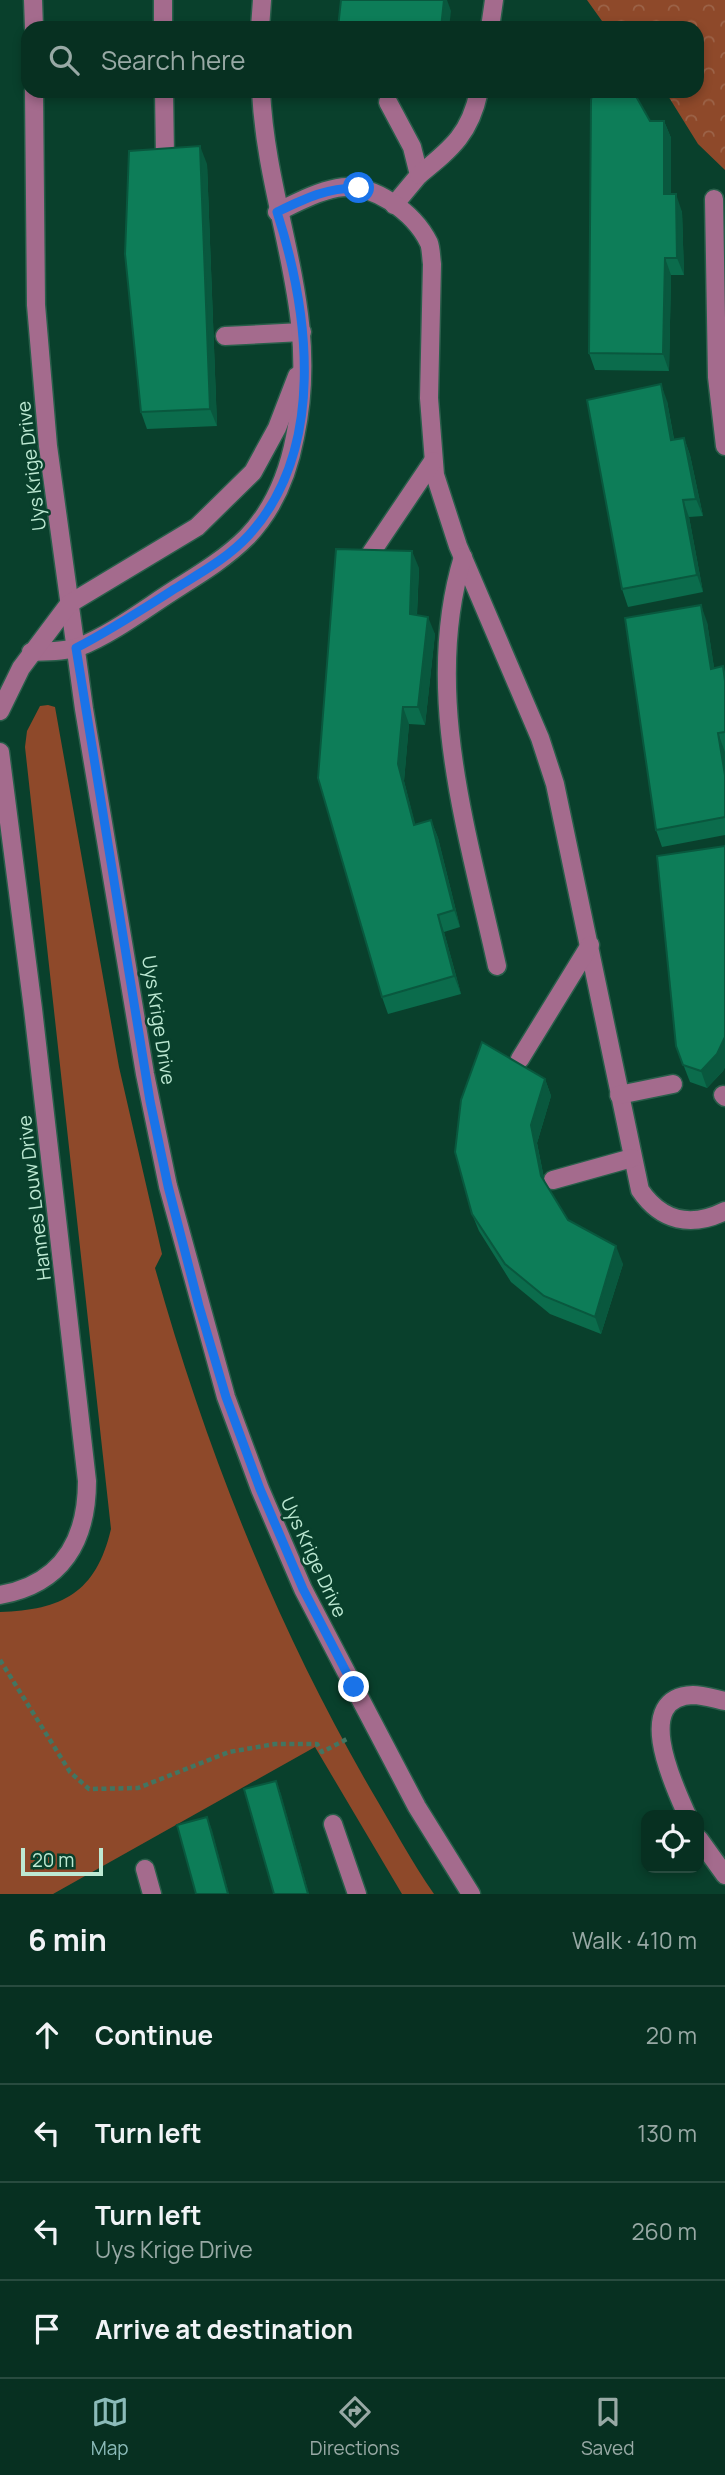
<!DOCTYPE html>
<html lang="en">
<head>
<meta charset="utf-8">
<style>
	:root { --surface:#073021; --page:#10382a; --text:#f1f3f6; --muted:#98a9a5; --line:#284b3f; --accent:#8bbbb9 }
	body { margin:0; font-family:Manrope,sans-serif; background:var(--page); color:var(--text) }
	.controls { position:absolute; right:21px; bottom:21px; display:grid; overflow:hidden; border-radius:14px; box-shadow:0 4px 10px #0003 }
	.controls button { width:63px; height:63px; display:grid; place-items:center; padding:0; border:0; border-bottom:2px solid var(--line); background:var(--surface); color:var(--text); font:35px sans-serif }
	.scale { position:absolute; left:21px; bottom:18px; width:82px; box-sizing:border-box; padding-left:7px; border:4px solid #bde9d3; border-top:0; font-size:19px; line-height:24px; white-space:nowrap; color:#bde9d3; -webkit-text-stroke:5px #09402c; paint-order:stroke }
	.stop { position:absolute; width:21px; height:21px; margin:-16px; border:5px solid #1a73e8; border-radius:50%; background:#fff }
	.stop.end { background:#1a73e8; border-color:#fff; box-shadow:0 2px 7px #0008 }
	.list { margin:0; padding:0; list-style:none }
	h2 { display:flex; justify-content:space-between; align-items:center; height:91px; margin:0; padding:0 28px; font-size:30px }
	h2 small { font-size:23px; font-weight:400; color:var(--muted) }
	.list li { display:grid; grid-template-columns:46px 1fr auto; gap:21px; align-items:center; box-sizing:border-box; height:98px; padding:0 28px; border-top:2px solid var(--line) }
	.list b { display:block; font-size:26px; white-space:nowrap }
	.list p { margin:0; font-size:23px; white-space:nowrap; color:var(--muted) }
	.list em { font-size:23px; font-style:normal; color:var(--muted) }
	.icon { flex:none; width:38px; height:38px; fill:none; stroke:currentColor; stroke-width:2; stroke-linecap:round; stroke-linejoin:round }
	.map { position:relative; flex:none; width:725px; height:1894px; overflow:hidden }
	.search { position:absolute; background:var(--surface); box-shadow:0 4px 10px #0003; left:21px; right:21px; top:21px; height:77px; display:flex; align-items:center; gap:18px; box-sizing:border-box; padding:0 24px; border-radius:21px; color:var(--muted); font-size:26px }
	.sheet { height:483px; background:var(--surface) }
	nav { display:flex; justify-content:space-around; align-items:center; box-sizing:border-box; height:98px; border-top:2px solid var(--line); background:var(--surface); font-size:19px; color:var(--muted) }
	nav a { display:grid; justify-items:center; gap:4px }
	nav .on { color:var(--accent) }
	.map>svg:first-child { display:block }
	.green { fill:#8e492a }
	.forest { fill:url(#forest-crowns) }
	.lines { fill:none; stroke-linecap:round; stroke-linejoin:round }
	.minor-casing { stroke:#295e4a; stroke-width:21 }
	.path { stroke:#427561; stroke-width:4.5; stroke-dasharray:5 3.5; stroke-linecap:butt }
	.minor { stroke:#a46b8d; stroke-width:18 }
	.wall { fill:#0b6c4c }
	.shaded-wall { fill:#09583e }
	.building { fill:#0d7d58; stroke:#09583e; stroke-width:2 }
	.route { stroke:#1a73e8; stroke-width:9 }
	.labels { text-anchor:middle; stroke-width:5; stroke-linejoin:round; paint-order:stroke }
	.street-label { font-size:19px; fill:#bde9d3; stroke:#09402c }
</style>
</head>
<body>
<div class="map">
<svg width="725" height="1894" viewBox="0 0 725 1894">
	<defs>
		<pattern id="forest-crowns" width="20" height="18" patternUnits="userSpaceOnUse" patternTransform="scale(1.75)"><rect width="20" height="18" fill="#8e492a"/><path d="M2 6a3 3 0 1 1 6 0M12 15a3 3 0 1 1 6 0" fill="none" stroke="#9c6348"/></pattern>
	</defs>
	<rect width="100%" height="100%" fill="#09402c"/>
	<path class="green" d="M48,705L55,707L119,1067L162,1254L155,1268C206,1450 276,1626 371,1790C392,1825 411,1861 434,1894H402L315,1747L53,1894H0V1612C62,1610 96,1593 111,1529L25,747L27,731L40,706Z"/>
	<polygon class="forest" points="587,0 725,0 725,170 698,144 665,91 697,91 697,28 607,28"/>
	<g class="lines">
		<defs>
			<g id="minor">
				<polyline points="33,0 34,28"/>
				<polyline points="163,0 163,28"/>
				<polyline points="260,28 262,0"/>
				<polyline points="490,28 494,0"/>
				<polyline points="34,91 36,305 48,446 84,709 145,1074 168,1186 226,1397 260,1489 303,1589 354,1687 417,1807 471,1894"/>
				<polyline points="164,91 165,156"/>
				<polyline points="388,102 412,147 419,175 394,205"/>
				<path d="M419,175C452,148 470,134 479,91"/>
				<polyline points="714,199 717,377 725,446"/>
				<path d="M277,212C296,203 316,192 337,188C371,181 414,212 429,243C431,248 431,257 432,264L429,398L435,475L458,546L540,738L555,784L640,1190C661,1221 691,1228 725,1211"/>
				<polyline points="225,336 302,332"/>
				<polyline points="371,553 433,461"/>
				<path d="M463,557C422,691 468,834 497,966"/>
				<path d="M31,652C46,651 65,652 79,647C114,633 147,607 179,587C203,572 227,557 247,537C274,509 288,474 295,437C322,311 267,214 261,91"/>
				<polyline points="0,711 21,668 69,604 197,527 253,472 277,428 297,376"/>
				<path d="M0,752L33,1009L87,1481C87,1541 62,1584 0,1595"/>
				<polyline points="520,1059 590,945"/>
				<polyline points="619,1095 673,1084"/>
				<polyline points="723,1095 725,1097"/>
				<polyline points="553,1180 632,1158"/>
				<path d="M687,1815C675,1788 631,1697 693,1695C703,1695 715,1699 725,1701"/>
				<polyline points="333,1824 357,1894"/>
				<polyline points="699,1839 725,1875"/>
				<polyline points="145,1869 152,1894"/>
			</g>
		</defs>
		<use href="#minor" class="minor-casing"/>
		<polyline class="path" points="0,1660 70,1772 89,1789 138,1788 229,1752 275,1744 317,1744 322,1752 347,1739"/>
		<use href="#minor" class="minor"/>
	</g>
	<g class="wall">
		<polygon points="381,91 416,91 416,94"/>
		<polygon points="650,121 664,121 671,138 671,194 682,212 684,275 671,275 669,371 595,370 589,353"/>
		<polygon points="207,164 217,426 147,429 141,412"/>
		<polygon points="667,401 674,439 684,438 690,455 703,516 689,517 703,592 628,607 622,589"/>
		<polygon points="419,568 417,615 435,634 425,725 409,724 404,781 415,825 431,820 438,838 460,927 444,932 461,994 388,1014 382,997 318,778"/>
		<polygon points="707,622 714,668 723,666 725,673 725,835 662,847 656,830"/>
		<polygon points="725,846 725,1067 723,1071 707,1088 690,1082 676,1046"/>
		<polygon points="545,1079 551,1096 537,1143 545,1183 568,1220 623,1264 601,1334 550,1314 511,1282 479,1231 472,1214"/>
	</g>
	<g class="shaded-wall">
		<polygon points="444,0 447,0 451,11 449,28 441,28"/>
		<polygon points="664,121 671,138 671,211 664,194"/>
		<polygon points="200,146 207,164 217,426 210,409"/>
		<polygon points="676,194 682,212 684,275 677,258"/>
		<polygon points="665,258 671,275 669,371 663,354"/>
		<polygon points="661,384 667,401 677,457 671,440"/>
		<polygon points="684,438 690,455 703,516 696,499"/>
		<polygon points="683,500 689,517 703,592 697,575"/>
		<polygon points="412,551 419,568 416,631 410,614"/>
		<polygon points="701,605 707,622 717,686 711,669"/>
		<polygon points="428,617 435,634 425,725 418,707"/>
		<polygon points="403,707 409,724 404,781 420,842 414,825 398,764"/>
		<polygon points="718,733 725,752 725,775"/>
		<polygon points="431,820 438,838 460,927 454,910"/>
		<polygon points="438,915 444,932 461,994 454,976"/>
		<polygon points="725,1037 725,1067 723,1071 707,1088 701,1071"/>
		<polygon points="545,1079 551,1096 537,1143 547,1194 541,1176 531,1125"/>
		<polygon points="616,1246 623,1264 601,1334 595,1317"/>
		<polygon points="276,1781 281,1794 309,1894 308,1894"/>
		<polygon points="207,1817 212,1830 229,1894 228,1894"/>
	</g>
	<g class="building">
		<polygon points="341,0 444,0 441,28 338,28"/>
		<polygon points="593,91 633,91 650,121 664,121 664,194 676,194 677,258 665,258 663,354 589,353 591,100"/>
		<polygon points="200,146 210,409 141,412 125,254 129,151"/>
		<polygon points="661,384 671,440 684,438 696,499 683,500 697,575 622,589 587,400"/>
		<polygon points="336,549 412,551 410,614 428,617 418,707 403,707 398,764 414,825 431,820 454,910 438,915 454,976 382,997 318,778"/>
		<polygon points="701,605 711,669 723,666 725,681 725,732 718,733 725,775 725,817 656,830 625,618"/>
		<polygon points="725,846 725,1037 717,1054 701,1071 683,1065 676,1046 657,856"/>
		<polygon points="482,1042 545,1079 531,1125 541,1176 568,1220 616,1246 595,1317 544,1296 505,1264 472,1214 455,1152 461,1100"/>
		<polygon points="276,1781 308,1894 274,1894 244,1789"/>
		<polygon points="207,1817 228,1894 196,1894 177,1825"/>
	</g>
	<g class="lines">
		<path class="route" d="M354,1687L303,1589L260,1489L226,1397L199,1306L168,1186L150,1101L76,648C111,630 143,609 176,588C202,572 229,557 249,535C327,449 309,312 277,212C304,199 328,187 359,188"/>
	</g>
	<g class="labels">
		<g class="street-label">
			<text transform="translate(31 466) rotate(-97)" y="7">Uys Krige Drive</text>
			<text transform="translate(159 1020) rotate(81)" y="7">Uys Krige Drive</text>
			<text transform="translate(34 1198) rotate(-97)" y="7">Hannes Louw Drive</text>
			<text transform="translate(314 1557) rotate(65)" y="7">Uys Krige Drive</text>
		</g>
	</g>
</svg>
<div class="controls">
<button><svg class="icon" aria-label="locate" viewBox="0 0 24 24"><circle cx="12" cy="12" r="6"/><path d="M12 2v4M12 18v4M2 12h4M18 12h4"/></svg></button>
</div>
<div class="scale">20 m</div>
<div class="stop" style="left:359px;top:188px"></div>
<div class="stop end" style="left:354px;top:1687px"></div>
<div class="search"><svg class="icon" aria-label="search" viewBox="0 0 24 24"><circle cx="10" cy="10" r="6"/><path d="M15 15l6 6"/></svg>Search here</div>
</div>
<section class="sheet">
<h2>6 min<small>Walk · 410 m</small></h2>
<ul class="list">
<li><svg class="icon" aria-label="ahead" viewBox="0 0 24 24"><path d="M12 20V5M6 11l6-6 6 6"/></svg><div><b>Continue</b></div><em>20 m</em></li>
<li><svg class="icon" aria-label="left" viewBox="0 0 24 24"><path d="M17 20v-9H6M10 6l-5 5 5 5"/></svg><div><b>Turn left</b></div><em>130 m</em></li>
<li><svg class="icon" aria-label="left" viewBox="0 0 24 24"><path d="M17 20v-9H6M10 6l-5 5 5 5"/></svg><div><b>Turn left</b><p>Uys Krige Drive</p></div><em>260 m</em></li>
<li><svg class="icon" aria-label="arrive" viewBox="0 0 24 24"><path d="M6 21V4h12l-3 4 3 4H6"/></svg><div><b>Arrive at destination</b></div></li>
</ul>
</section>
<nav>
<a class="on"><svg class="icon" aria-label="map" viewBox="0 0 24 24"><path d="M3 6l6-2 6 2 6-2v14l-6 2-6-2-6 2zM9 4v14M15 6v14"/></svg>Map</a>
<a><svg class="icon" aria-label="directions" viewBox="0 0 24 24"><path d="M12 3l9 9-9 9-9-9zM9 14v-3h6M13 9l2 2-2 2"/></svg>Directions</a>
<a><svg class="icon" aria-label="saved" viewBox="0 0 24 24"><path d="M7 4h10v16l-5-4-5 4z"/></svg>Saved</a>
</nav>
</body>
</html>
